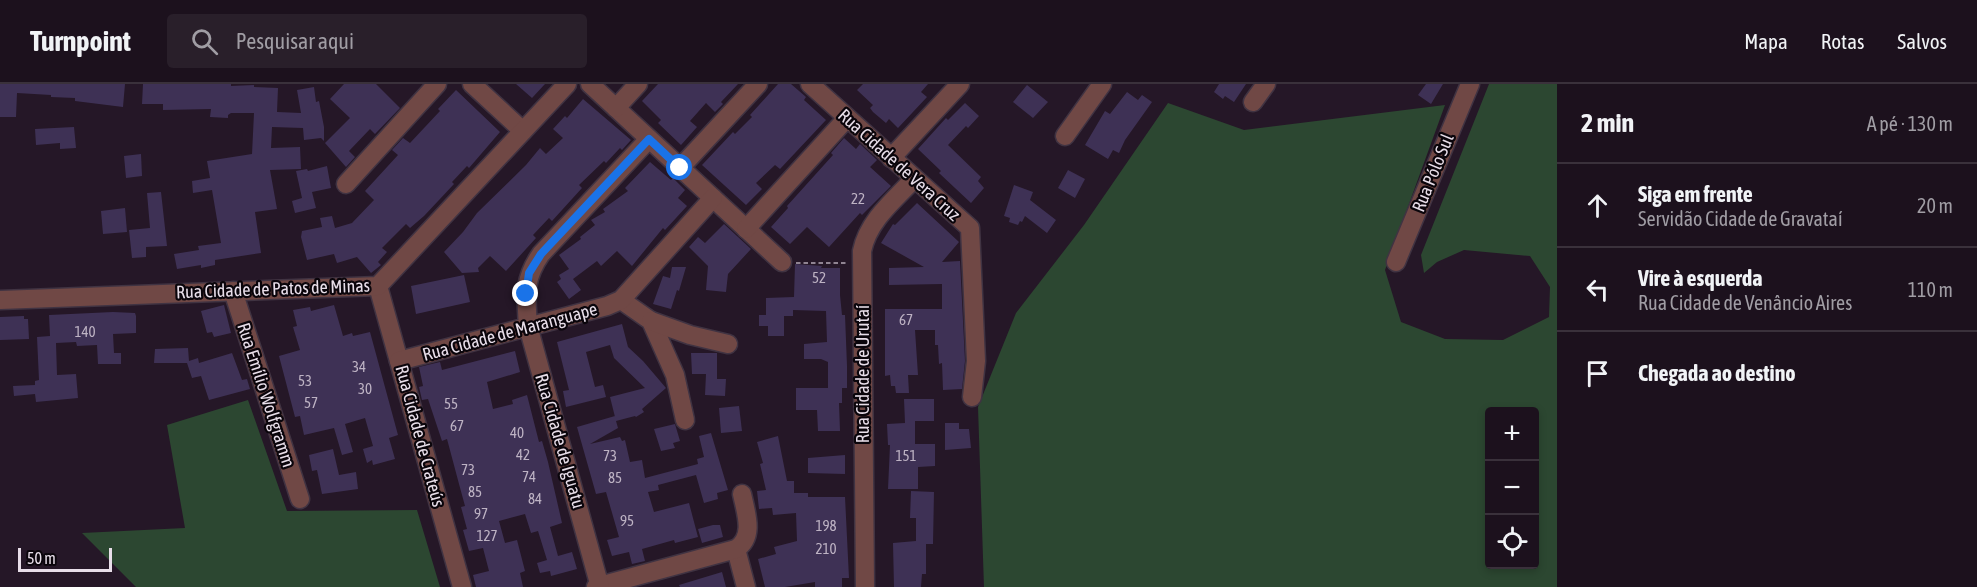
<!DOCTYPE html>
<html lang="pt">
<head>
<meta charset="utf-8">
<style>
	:root { --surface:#1c111d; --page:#291f2a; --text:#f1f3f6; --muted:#a09da4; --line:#3a313b }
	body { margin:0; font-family:"Asap Condensed",sans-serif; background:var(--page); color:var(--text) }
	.controls { position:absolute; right:18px; bottom:18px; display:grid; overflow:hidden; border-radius:6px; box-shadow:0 3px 9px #0003 }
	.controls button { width:54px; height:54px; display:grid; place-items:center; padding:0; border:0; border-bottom:2px solid var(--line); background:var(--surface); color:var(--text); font:30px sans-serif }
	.scale { position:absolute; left:18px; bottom:15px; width:94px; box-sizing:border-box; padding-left:6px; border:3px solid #e8dee9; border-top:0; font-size:16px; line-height:21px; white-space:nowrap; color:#e8dee9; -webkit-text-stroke:4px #0a050b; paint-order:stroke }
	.stop { position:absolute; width:18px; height:18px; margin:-14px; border:4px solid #1a73e8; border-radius:50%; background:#fff }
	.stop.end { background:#1a73e8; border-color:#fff; box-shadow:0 2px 6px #0008 }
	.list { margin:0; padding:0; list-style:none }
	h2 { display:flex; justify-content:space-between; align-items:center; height:78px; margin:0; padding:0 24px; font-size:26px }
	h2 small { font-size:20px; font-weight:400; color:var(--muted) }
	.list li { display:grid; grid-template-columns:39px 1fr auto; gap:18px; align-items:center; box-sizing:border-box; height:84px; padding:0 24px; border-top:2px solid var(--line) }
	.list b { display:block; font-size:22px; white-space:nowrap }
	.list p { margin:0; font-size:20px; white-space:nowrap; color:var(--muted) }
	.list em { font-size:20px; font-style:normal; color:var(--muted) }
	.icon { flex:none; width:33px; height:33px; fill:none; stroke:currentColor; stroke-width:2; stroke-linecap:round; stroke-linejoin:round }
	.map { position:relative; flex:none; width:1557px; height:503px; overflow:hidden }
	header { display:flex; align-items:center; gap:36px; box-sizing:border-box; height:84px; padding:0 30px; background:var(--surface); border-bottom:2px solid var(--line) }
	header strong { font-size:28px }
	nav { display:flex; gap:33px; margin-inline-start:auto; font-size:21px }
	.search { width:420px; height:54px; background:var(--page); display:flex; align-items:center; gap:15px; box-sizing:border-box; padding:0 21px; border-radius:6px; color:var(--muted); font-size:22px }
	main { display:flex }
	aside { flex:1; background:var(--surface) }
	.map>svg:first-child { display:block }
	.green { fill:#2c4731; fill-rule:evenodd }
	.building { fill:#3e3155 }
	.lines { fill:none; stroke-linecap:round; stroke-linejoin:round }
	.minor-casing { stroke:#403342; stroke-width:21 }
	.path { stroke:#908492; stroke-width:2; stroke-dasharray:4.5 3; stroke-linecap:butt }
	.minor { stroke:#704845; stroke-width:18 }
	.route { stroke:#1a73e8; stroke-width:8 }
	.labels { text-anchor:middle; stroke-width:4.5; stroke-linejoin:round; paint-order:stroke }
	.number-label { font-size:15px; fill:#beb3c4 }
	.street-label { font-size:18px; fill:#e8dee9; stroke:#0a050b }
</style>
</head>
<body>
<header>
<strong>Turnpoint</strong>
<div class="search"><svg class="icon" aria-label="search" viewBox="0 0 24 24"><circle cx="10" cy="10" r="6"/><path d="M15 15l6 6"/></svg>Pesquisar aqui</div>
<nav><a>Mapa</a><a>Rotas</a><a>Salvos</a></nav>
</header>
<main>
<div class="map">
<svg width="1557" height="503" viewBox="0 0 1557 503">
	<rect width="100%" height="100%" fill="#251727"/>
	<g class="green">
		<path d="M1489,0H1557V503H984L978,323L1016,229L1084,141L1168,19L1244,46L1445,21L1385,186L1401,238L1445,255L1503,256L1549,233L1550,203L1530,172L1464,166L1437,178L1424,189L1421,171ZM1490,328H1534V480H1490Z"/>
		<polygon points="248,316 287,427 417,426 440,503 136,503 82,449 185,444 167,341"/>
	</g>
	<g class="building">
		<polygon points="0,0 125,0 123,23 75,17 75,14 51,13 51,11 17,9 16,33 0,33"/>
		<polygon points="143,0 231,0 231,2 254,1 254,3 278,4 277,28 301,29 297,6 314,3 316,18 319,17 324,43 324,57 321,54 304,56 303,44 272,43 271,64 300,63 301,85 270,86 277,125 255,128 261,169 215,176 215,181 201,184 201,181 177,185 174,170 199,166 198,162 221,159 212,106 193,109 192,97 210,94 207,77 252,70 254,29 231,29 228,31 228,34 210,33 211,25 163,26 163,20 142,20"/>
		<polygon points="344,0 376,0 400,24 375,50 370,45 349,67 355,73 346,83 325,59 350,34 330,15"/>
		<polygon points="516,0 545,0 532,14"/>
		<polygon points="658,0 738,0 721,18 723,20 715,28 706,19 690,37 697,43 681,61 658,39 661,36 642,17"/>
		<polygon points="778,0 791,0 806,13 804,16 826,36 780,85 775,81 756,99 762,105 746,121 702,81 733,48 735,50 752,33 750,31"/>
		<polygon points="863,0 928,0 921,8 927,13 898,44 889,35 886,39 873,28 870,24 873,21 857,6"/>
		<polygon points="1219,0 1246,0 1234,18 1225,12 1223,15 1214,8"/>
		<polygon points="1426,0 1443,0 1431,20 1418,11"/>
		<polygon points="1027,1 1048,18 1033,34 1013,18"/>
		<polygon points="456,6 500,48 469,84 467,82 452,98 454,100 424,132 410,144 406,140 382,164 387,168 378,178 381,181 371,189 357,173 337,179 334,170 307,176 301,153 302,147 322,143 320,134 332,132 335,144 352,139 374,116 365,107 398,71 392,66 403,54 410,59 440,27 438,25"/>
		<polygon points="1127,8 1138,16 1142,11 1152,18 1125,56 1119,69 1113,66 1108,75 1085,61 1105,27 1110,30"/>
		<polygon points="583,15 631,56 622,66 620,64 606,79 604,77 579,101 582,104 552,137 549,134 533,151 536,154 506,187 490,172 478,184 479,188 462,189 444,168 463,148 477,129 526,81 540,64 546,70 563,54 553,45 565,32 567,34"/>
		<polygon points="965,19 979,32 968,44 966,42 948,61 981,93 978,97 984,104 971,119 939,89 941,87 918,65 946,34 948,36"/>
		<polygon points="74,43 76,64 60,65 60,59 36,61 35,45"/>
		<polygon points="844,54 856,65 860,60 877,76 870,83 891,102 862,131 860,129 829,163 807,143 790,160 771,143 788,124 787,122 833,71 831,69"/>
		<polygon points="141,70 142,92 126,94 124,72"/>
		<polygon points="650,78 671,96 673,94 685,106 678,114 687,122 665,146 663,144 632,182 617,167 601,182 597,177 573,195 581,206 569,215 557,198 561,195 559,191 569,185 559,171 581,155 580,153 595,141 591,136 605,128 603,125 628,107 625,104"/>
		<polygon points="327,82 331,104 312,108 316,124 295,129 292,117 302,114 296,87 307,85 308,87"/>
		<polygon points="1068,86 1085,95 1075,114 1058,104"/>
		<polygon points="1014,101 1033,108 1030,116 1056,136 1047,149 1025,132 1022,138 1020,137 1018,141 1009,138 1010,134 1004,132"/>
		<polygon points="161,108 167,162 146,163 146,173 132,174 129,146 150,144 147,109"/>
		<polygon points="917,119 959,158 942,178 960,177 965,277 962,305 943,306 942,279 939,280 938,261 935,261 935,246 915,246 918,291 908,291 909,309 896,309 895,302 891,302 890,291 885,292 885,225 942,225 942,200 889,201 889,184 924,183 881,159 893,140 895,141"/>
		<polygon points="125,124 127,148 103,150 101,127"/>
		<polygon points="724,140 751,165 728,190 726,208 706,206 708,182 689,163 698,153 705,159"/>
		<polygon points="795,180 822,182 821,184 840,184 840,211 842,231 845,231 847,282 847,304 842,304 842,319 839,319 840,347 818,347 817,326 796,326 796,304 828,304 828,278 821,275 804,275 804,260 827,258 826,227 793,226 793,232 784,232 784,252 768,252 768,242 759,242 759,231 766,231 766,214 794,213"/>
		<polygon points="672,183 686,183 679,207 677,206 671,225 653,220 663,192 670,194"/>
		<polygon points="464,191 470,218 416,230 411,202"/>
		<polygon points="224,221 231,249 214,253 212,248 207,249 201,227"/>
		<polygon points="334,221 343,252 352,249 353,252 370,248 398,351 389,354 395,375 373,381 372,376 367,379 363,365 373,362 365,334 345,340 353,368 342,371 334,344 304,351 300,332 295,333 279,272 300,266 293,243 297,242 293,226 310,223 311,227"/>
		<polygon points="113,228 135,229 136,232 136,249 113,250 114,269 121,269 121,280 98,280 97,261 77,262 76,258 56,259 57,291 76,290 78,314 36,318 35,310 14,312 13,302 35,301 35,297 39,296 37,253 50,252 49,231"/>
		<polygon points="24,232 24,235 28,235 29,255 0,256 0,233"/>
		<polygon points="622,240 628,263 643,277 666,304 642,325 644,328 636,333 635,332 616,337 618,344 590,360 620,353 622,357 625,356 630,378 642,376 645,394 698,380 697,375 704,373 699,352 711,349 728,406 717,409 718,415 704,419 696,391 658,401 659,406 648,408 654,428 689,419 698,453 675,459 674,456 642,465 645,477 632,480 629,468 612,472 607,456 619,453 606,408 596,410 577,343 615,332 616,337 610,313 645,304 614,274 610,261 586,268 595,303 603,301 606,313 566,323 563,307 569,306 557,258"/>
		<polygon points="188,264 189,277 198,274 199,279 232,269 242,296 247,295 250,305 209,316 201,292 192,294 187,279 154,279 155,265"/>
		<polygon points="515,267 520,288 487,298 493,325 513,320 512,316 527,311 539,358 542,357 548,378 562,439 550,443 558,472 572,468 577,485 551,492 550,487 540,489 537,479 547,476 538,447 531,449 525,430 499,437 505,459 517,456 525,487 520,489 523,503 476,503 473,491 489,487 483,464 469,467 463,446 467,445 461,423 465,422 459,400 447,355 442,357 428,315 422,316 419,303 423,302 419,283 440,278 442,286"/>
		<polygon points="691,269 717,269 717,295 726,295 725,312 705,311 706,290 692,290"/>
		<polygon points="904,315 934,315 934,337 915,337 915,360 935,360 935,382 918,383 918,405 888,405 890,361 888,361 887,340 905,339"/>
		<polygon points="739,322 742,347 721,349 719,324"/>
		<polygon points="945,339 959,339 959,345 969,345 971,364 945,366"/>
		<polygon points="675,340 680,357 673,359 675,364 661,367 654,345"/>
		<polygon points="778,352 787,397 794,397 794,409 808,409 808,413 845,413 849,494 842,494 842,503 815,503 815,498 785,503 765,503 758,475 776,470 774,463 797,457 796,429 773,431 772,424 759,425 757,407 766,406 760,380 763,379 757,358"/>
		<polygon points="333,365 339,391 356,388 358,405 322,410 317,386 312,387 309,371"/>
		<polygon points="845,371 845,390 808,389 808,374"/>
		<polygon points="911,407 934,408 933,460 926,460 926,490 922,490 921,503 894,503 893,459 916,457 916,434 910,434"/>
		<polygon points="713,441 720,441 723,453 702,459 698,445"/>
		<polygon points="722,488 726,503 680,503 679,501"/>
	</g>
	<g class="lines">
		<defs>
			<g id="minor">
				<polyline points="472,0 523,47"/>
				<polyline points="590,0 782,178"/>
				<polyline points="810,0 970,144 976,277 972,313"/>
				<polyline points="1253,18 1266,0"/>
				<polyline points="616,24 638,0"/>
				<polyline points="1065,52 1102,0"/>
				<polyline points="891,74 960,0"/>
				<polyline points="680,84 758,0"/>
				<polyline points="346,100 437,0"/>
				<polyline points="746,145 847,34"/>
				<polyline points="1396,178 1470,0"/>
				<polyline points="378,202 462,503"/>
				<polyline points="233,207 300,415"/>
				<polyline points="0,216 378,202 567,0"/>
				<polyline points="621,216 651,237 675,291 685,336"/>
				<polyline points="651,237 690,251 728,260"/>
				<polyline points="399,277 607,222 621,216 713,114"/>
				<polyline points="736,465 746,503"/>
				<path d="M596,503L736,465C755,453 746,429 742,410"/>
				<path d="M600,503L528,242C526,212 523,196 541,170L649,55"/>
				<path d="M865,503L862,167C868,137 894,116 914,95"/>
			</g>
		</defs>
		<use href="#minor" class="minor-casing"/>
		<polyline class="path" points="796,179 848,179"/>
		<use href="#minor" class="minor"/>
	</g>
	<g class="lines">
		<polyline class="route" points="526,210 529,189 541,170 649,55 680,84"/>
	</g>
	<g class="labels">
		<g class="number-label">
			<text x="858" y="120">22</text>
			<text x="819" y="199">52</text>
			<text x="906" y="241">67</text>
			<text x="85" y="253">140</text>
			<text x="359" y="288">34</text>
			<text x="305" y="302">53</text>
			<text x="365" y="310">30</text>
			<text x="311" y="324">57</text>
			<text x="451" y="325">55</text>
			<text x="457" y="347">67</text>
			<text x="517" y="354">40</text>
			<text x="523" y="376">42</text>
			<text x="610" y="377">73</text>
			<text x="906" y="377">151</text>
			<text x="468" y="391">73</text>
			<text x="529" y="398">74</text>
			<text x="615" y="399">85</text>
			<text x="475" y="413">85</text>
			<text x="535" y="420">84</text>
			<text x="481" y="435">97</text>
			<text x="627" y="442">95</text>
			<text x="826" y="447">198</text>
			<text x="487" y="457">127</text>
			<text x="826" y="470">210</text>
		</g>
		<g class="street-label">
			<text transform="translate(899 81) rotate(42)" y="6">Rua Cidade de Vera Cruz</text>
			<text transform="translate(1433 89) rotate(-68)" y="6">Rua Pólo Sul</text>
			<text transform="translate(273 205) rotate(-2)" y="6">Rua Cidade de Patos de Minas</text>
			<text transform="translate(510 248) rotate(-15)" y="6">Rua Cidade de Maranguape</text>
			<text transform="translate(863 290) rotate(-90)" y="6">Rua Cidade de Urutaí</text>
			<text transform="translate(266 311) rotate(72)" y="6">Rua Emílio Wolfgramm</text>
			<text transform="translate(420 352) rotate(75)" y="6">Rua Cidade de Crateús</text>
			<text transform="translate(560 357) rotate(74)" y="6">Rua Cidade de Iguatu</text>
		</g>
	</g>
</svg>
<div class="controls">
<button>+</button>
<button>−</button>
<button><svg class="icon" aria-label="locate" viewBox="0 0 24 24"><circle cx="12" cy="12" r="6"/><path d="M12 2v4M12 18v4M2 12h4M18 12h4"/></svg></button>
</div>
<div class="scale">50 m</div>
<div class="stop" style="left:680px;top:84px"></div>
<div class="stop end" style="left:526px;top:210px"></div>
</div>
<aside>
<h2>2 min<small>A pé · 130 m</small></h2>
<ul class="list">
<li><svg class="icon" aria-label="ahead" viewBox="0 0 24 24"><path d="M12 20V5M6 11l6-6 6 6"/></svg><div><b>Siga em frente</b><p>Servidão Cidade de Gravataí</p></div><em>20 m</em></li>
<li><svg class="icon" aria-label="left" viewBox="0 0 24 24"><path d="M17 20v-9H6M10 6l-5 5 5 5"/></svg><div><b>Vire à esquerda</b><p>Rua Cidade de Venâncio Aires</p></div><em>110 m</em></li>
<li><svg class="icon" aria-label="arrive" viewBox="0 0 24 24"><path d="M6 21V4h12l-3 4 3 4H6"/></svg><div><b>Chegada ao destino</b></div></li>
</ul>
</aside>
</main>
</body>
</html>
